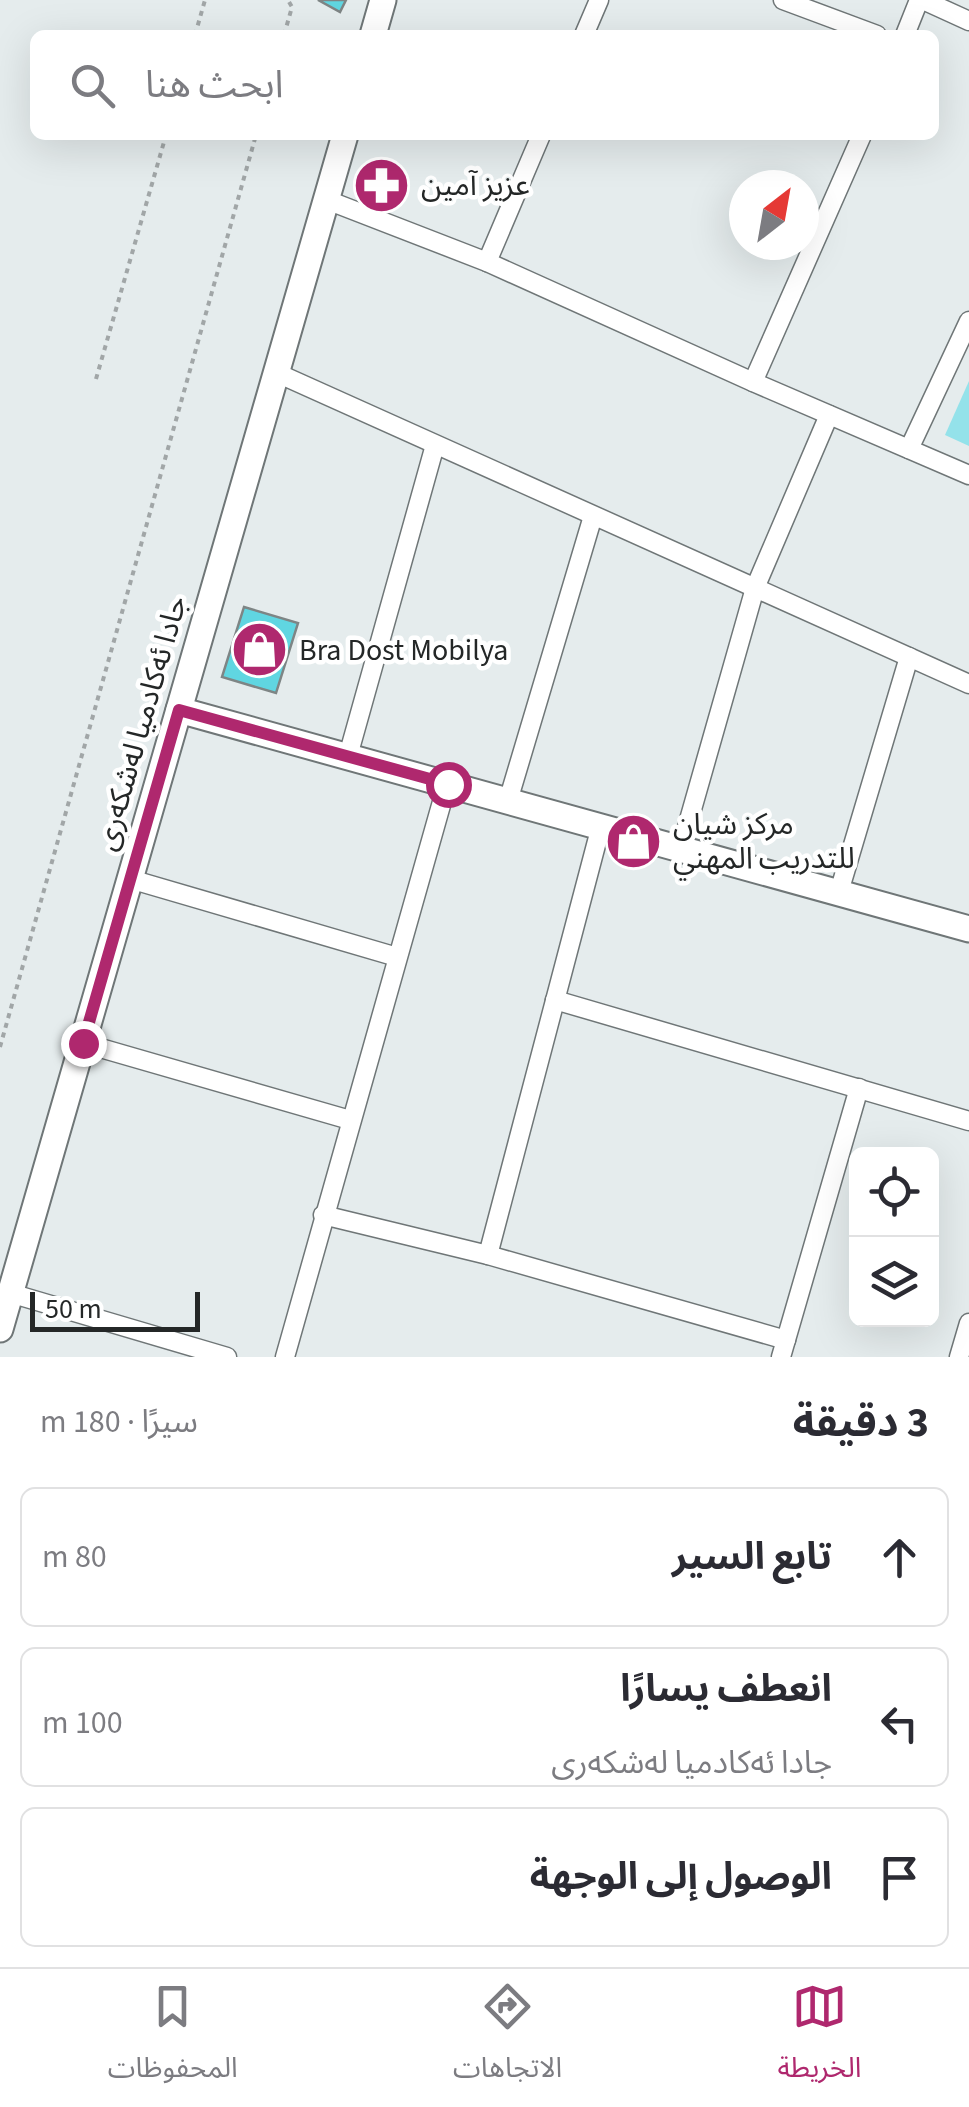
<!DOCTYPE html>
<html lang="ar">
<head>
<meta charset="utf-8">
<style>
	:root { --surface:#fff; --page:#f7f7f7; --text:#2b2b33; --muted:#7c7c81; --line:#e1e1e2; --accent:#af286e }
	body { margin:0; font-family:"Source Sans 3","Noto Sans Arabic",sans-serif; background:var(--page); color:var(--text); direction:rtl }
	.controls { position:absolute; right:30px; bottom:30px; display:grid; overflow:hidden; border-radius:15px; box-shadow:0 10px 40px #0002 }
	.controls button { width:90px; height:90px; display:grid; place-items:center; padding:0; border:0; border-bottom:2px solid var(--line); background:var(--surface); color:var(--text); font:50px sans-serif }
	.compass { position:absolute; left:729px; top:170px; width:90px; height:90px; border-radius:50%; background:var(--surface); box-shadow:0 10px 40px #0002; rotate:31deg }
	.scale { position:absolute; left:30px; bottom:25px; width:170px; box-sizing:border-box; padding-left:10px; border:5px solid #242727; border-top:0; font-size:28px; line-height:35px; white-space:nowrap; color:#242727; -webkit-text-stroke:8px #fff; paint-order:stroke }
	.stop { position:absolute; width:30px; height:30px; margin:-22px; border:8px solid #af286e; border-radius:50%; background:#fff }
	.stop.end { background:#af286e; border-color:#fff; box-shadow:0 2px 10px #0008 }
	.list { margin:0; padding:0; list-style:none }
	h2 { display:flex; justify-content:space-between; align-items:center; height:130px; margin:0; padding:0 40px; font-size:42px }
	h2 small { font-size:32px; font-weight:400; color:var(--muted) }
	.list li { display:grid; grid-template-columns:65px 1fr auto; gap:30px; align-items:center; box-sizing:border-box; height:140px; margin:0 20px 20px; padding:0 20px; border:2px solid var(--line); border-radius:15px }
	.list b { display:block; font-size:38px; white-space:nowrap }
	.list p { margin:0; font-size:32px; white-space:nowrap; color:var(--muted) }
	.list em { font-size:32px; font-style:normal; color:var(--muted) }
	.icon { flex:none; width:55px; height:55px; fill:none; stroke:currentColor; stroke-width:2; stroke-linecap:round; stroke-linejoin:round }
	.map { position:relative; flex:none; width:969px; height:1357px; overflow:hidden; direction:ltr }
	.search { position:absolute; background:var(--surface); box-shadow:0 10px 40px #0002; left:30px; right:30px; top:30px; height:110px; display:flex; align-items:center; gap:25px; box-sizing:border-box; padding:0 35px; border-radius:15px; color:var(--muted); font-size:38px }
	.sheet { height:610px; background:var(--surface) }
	nav { display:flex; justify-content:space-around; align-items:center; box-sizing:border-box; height:140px; border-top:2px solid var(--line); background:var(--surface); font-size:28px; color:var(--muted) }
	nav a { display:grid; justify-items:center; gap:5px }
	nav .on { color:var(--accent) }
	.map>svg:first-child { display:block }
	.green { fill:#94e2ea }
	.building { fill:#60d6e1; stroke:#7e8585; stroke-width:2.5 }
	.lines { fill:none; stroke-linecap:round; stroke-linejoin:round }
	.street-casing { stroke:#6f7677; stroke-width:21 }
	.secondary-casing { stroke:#6f7677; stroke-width:29 }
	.path { stroke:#a1a6a7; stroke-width:4; stroke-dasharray:5 5; stroke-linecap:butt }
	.street { stroke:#fff; stroke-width:18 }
	.secondary { stroke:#fff; stroke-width:25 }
	.route { stroke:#af286e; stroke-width:12 }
	.labels { text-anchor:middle; stroke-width:9; stroke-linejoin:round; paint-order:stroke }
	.poi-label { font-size:30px; fill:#242727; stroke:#fff; text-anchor:start }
	.street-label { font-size:30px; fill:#242727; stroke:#fff }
</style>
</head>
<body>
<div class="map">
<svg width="969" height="1357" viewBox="0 0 969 1357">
	<rect width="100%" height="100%" fill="#e5eced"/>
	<polygon class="green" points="969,381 969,446 945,435"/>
	<g class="building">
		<polygon points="318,0 346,0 340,12"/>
		<polygon points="244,607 298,623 276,693 222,677"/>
	</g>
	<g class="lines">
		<defs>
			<g id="street">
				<polyline points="783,0 877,35"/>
				<polyline points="923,0 969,21"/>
				<polyline points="584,35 599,0"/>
				<polyline points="905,35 919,0"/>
				<polyline points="327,200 487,262 753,382 969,475"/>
				<polyline points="487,262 541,135"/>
				<polyline points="277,373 969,684"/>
				<polyline points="753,382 862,135"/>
				<polyline points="909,449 969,321"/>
				<polyline points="348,756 435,445"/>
				<polyline points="508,801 593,516"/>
				<polyline points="681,848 755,588 829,415"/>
				<polyline points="130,879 397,957"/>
				<polyline points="839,892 909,657"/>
				<polyline points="555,1000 969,1121"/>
				<polyline points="83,1043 350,1120"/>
				<polyline points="323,1215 488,1255 786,1340"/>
				<polyline points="488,1255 601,826"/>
				<polyline points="10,1293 227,1357"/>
				<polyline points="285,1357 447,784"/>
				<polyline points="781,1357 859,1088"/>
				<polyline points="959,1357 969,1323"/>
			</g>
			<g id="secondary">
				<polyline points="373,35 383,0"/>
				<polyline points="179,710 969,929"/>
				<polyline points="0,1329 345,135"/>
			</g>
		</defs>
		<use href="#street" class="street-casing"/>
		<use href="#secondary" class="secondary-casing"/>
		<g class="path">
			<polyline points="195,35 205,0"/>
			<polyline points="284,35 292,7 288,0"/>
			<polyline points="96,379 166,135"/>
			<polyline points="0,1047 256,135"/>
		</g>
		<use href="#street" class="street"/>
		<use href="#secondary" class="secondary"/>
	</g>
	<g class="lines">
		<polyline class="route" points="83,1043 179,710 448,784"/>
	</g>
	<defs>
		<symbol id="pharmacy-disc" viewBox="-11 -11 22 22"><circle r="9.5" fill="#af286e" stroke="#fff"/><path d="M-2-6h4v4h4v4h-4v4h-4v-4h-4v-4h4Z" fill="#fff"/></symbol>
		<symbol id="shop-disc" viewBox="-11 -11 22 22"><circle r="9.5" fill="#af286e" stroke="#fff"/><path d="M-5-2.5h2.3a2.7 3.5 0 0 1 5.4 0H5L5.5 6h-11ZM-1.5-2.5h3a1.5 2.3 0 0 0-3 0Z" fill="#fff"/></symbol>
	</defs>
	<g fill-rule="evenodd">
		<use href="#pharmacy-disc" x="350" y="154" width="63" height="63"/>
		<use href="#shop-disc" x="228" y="618" width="63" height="63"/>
		<use href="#shop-disc" x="602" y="810" width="63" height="63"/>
	</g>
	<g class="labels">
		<g class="poi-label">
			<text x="421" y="195">عزيز آمين</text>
			<text x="299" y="660">Bra Dost Mobilya</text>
			<text x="673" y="834">مركز شيان<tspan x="673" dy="34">للتدريب المهني</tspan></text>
		</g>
		<g class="street-label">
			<text transform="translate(141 723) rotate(-74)" y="10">جادا ئه‌كادميا له‌شكه‌رى</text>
		</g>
	</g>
</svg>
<div class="controls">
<button><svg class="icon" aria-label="locate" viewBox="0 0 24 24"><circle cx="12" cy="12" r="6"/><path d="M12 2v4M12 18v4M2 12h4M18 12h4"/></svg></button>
<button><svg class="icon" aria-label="layers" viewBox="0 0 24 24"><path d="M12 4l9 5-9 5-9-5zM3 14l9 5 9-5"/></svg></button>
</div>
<svg class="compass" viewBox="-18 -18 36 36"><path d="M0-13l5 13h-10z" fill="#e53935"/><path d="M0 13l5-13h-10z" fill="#7c7c81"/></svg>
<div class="scale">50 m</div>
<div class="stop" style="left:448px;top:784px"></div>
<div class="stop end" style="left:83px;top:1043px"></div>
<div class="search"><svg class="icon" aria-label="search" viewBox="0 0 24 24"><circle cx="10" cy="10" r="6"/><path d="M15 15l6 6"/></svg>ابحث هنا</div>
</div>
<section class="sheet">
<h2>3 دقيقة<small>سيرًا · 180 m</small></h2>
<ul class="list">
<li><svg class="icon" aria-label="ahead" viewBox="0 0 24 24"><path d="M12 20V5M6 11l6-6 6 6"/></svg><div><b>تابع السير</b></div><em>80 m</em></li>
<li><svg class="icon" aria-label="left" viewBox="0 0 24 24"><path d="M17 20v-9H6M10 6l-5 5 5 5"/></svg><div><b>انعطف يسارًا</b><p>جادا ئه‌كادميا له‌شكه‌رى</p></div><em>100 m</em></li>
<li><svg class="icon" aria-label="arrive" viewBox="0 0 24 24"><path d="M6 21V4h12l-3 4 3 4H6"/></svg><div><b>الوصول إلى الوجهة</b></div></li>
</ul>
</section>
<nav>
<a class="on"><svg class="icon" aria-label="map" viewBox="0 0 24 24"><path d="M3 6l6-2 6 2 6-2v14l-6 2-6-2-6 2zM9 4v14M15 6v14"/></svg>الخريطة</a>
<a><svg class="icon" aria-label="directions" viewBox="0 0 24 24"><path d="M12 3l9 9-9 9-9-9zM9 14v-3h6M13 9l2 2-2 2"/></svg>الاتجاهات</a>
<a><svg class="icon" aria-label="saved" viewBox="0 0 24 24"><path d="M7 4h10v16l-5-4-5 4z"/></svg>المحفوظات</a>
</nav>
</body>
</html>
